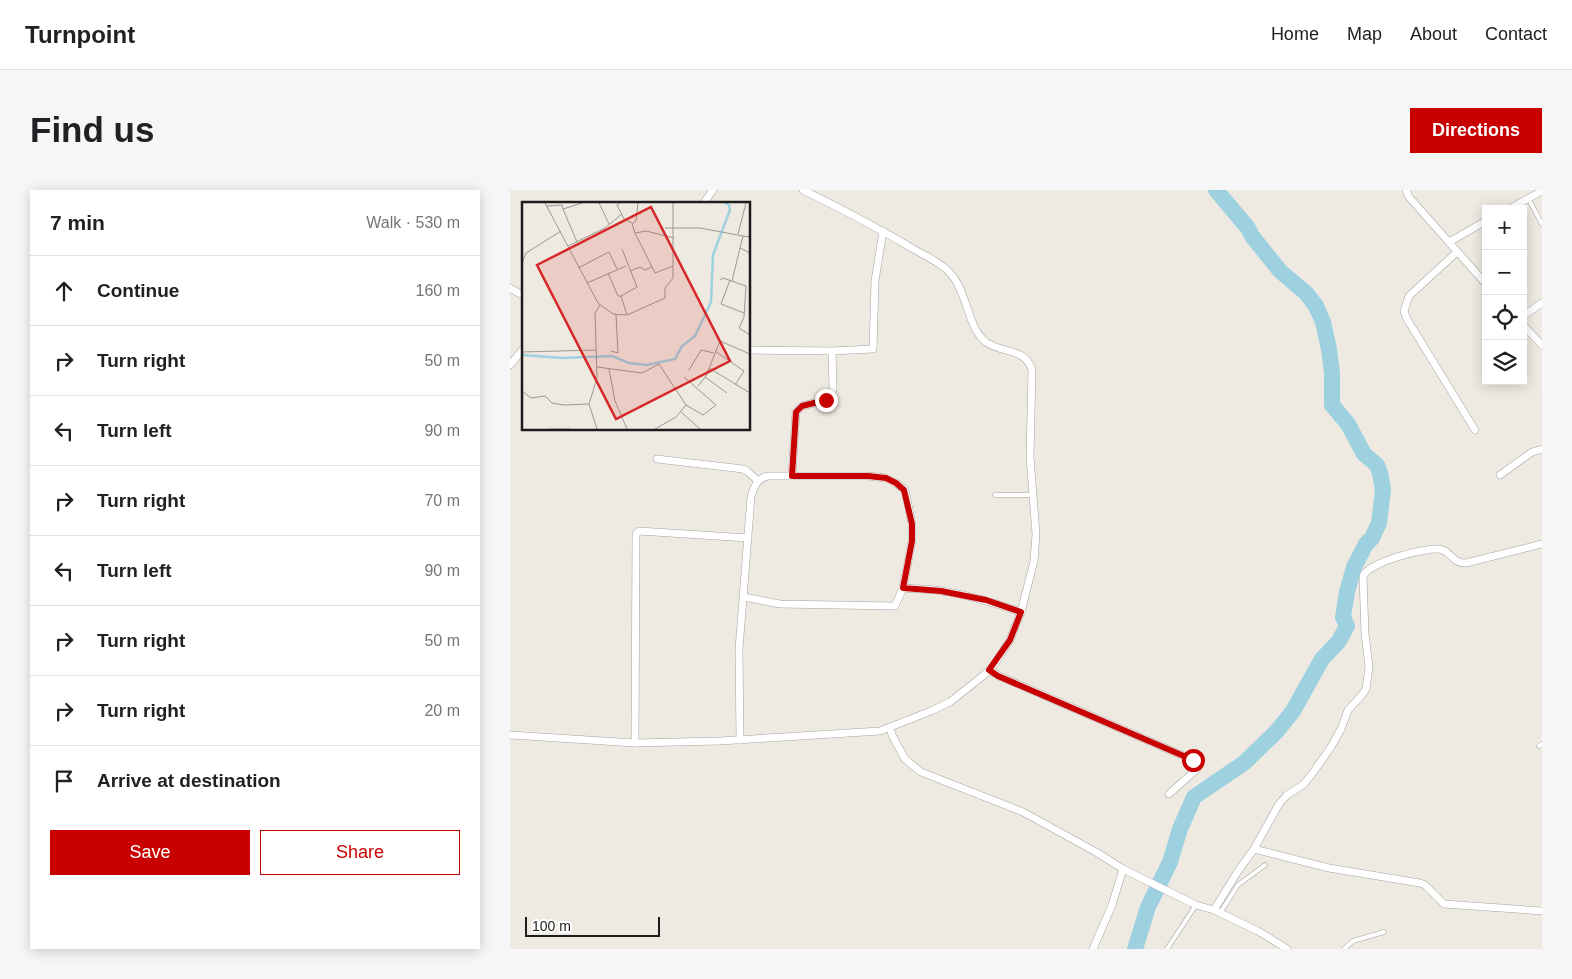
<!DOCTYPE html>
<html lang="en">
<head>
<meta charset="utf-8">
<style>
	:root { --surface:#fff; --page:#f6f6f6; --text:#202124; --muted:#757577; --line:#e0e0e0; --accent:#c80100 }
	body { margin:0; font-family:Helvetica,sans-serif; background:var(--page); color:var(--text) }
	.controls { position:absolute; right:15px; top:15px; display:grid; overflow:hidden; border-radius:0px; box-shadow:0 2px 12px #0003 }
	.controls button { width:45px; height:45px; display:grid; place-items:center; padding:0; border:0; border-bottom:1px solid var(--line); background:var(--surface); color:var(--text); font:25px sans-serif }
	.scale { position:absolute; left:15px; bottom:12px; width:135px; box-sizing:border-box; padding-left:5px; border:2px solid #1c1c1c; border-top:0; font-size:14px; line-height:18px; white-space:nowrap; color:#1c1c1c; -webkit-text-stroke:4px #fff; paint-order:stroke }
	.stop { position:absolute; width:15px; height:15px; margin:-11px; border:4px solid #c80100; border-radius:50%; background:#fff }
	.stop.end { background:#c80100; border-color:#fff; box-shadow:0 1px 5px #0008 }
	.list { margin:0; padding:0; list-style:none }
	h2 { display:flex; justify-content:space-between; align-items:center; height:65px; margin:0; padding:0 20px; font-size:21px }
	h2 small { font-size:16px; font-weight:400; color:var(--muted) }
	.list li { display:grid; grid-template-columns:32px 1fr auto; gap:15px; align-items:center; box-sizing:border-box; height:70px; padding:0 20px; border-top:1px solid var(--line) }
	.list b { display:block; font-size:19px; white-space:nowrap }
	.list em { font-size:16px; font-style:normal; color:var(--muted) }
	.actions { display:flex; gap:10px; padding:15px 20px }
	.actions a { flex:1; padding:11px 0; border:1px solid var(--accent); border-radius:0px; text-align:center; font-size:18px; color:var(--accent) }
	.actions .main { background:var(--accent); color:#fff }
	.icon { flex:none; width:28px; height:28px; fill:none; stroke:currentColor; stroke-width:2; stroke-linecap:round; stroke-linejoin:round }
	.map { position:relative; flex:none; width:1032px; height:759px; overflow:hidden; border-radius:0px }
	header { display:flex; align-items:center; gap:30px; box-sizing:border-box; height:70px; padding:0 25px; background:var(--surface); border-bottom:1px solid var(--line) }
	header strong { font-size:24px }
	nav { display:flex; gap:28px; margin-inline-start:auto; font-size:18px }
	.intro { display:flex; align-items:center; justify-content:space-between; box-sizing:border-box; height:120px; padding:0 30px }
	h1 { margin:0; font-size:35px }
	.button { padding:12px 22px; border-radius:0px; background:var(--accent); color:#fff; font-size:18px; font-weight:700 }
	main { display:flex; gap:30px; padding:0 30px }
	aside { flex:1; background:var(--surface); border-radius:0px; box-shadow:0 2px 12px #0003 }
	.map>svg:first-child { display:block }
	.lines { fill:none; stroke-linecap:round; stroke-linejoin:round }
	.river { stroke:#9dd1e0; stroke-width:16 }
	.lane-casing { stroke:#a3a3a3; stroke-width:5 }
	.street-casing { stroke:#a3a3a3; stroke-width:8 }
	.lane { stroke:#fff; stroke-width:4 }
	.street { stroke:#fff; stroke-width:7 }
	.route { stroke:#c80100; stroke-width:6 }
	.inset-river { fill:none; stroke:#9dd1e0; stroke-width:2.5 }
	.inset-road { fill:none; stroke:#9b9892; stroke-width:1 }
	.view { fill:#d62828; fill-opacity:0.15; stroke:#d62828; stroke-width:2.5 }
	.inset-edge { fill:none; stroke:#1c1c1c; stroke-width:2.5 }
</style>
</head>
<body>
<header>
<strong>Turnpoint</strong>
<nav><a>Home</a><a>Map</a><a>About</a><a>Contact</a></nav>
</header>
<div class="intro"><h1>Find us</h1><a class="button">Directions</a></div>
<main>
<aside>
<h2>7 min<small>Walk · 530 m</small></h2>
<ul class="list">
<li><svg class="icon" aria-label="ahead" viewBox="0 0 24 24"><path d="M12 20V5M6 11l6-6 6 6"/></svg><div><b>Continue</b></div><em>160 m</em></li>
<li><svg class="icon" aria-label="right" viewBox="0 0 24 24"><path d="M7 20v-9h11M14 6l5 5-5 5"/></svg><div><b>Turn right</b></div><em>50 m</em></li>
<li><svg class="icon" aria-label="left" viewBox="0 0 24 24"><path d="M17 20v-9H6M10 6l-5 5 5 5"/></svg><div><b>Turn left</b></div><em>90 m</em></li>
<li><svg class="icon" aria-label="right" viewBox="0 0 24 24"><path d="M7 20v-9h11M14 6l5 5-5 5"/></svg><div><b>Turn right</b></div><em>70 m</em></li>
<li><svg class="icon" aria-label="left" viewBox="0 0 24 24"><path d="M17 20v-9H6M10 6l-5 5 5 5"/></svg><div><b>Turn left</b></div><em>90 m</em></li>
<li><svg class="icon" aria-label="right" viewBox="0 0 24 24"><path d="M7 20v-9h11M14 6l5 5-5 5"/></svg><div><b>Turn right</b></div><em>50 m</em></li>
<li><svg class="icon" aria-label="right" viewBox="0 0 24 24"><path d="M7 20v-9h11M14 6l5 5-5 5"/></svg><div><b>Turn right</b></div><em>20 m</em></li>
<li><svg class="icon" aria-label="arrive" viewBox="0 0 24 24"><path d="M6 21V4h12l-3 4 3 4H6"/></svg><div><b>Arrive at destination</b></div></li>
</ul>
<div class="actions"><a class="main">Save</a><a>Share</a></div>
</aside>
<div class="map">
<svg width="1032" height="759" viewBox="0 0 1032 759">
	<rect width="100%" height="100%" fill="#efeae1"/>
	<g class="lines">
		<polyline class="river" points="625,759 638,717 660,672 670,639 684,607 734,573 767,541 783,521 812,469 829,451 837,436 833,427 837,402 844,377 856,354 862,348 869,333 873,300 870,283 867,275 854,264 838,234 822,215 822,183 819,159 813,132 806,116 796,103 770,81 742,46 738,38 706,0"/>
		<defs>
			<g id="lane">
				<polyline points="1018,8 1032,34"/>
				<polyline points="485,305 523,305"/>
				<polyline points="1029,556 1032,554"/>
				<polyline points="710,723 728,695 755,675"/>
				<polyline points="657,759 686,715"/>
				<polyline points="834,759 843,751 874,742"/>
			</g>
			<g id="street">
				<polyline points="896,0 899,7 976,94"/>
				<polyline points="193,14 203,0"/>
				<polyline points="999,19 1032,1"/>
				<polyline points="939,52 976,31"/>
				<polyline points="947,62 899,106 894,121 897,129 965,240"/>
				<polyline points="0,98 14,106"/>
				<polyline points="1013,126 1032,113"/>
				<polyline points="1013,135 1032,155"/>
				<polyline points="239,160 322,161 363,159 365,91 373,41"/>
				<polyline points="0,175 14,158"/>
				<polyline points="147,269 233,279 237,281 248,291"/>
				<polyline points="990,285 1022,262 1032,259"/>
				<polyline points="282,286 286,222 292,216 316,210 321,206 323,199 322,161"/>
				<path d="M234,407L270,414L385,416L393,398C406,399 419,399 432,401C459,405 485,413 511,422L524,371L526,344L520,267L522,180C515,157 492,164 476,152C458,140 457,99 439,82C431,73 418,67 407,61C370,39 332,19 293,0"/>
				<polyline points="479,480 489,486 683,570 687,579 659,604"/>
				<polyline points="380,538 382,545 395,569 411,582 513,622 586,662 613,679 686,715 704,720 748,741 777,759"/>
				<polyline points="0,545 125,553 210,551 370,541 421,521 440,512 474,485 484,475 500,450 511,422"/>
				<path d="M230,550L229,459L241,307C244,297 247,288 258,286H358L376,288L386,293L395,300L402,334V351L393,398"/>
				<polyline points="125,553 126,344 129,341 238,348"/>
				<polyline points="744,659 819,678 910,693 915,695 934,714 1032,721"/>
				<path d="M704,720L728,681L744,659L769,614L777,605L794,594L802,584L821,557L831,539L838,520L851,506L856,499L859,477L855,444L853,386C859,372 921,355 933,360C943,364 942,373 956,373L1032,354"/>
				<polyline points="583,759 602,715 613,679"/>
			</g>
		</defs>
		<use href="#lane" class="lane-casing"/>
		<use href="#street" class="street-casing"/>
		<use href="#lane" class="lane"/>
		<use href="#street" class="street"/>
	</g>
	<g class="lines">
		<polyline class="route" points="316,210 292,216 286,222 282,286 358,286 376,288 386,293 394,300 402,334 402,351 393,398 431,401 476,410 511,422 500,450 479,480 488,486 683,570"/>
	</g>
	<g transform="translate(12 12)">
		<rect width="228" height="228" fill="#efeae1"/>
		<path class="inset-river" d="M0,153L41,156L90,154L107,161L125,163L153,157L160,144L173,134L189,100L191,53L208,8L207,3L203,1"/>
		<path class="inset-road" d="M23,1L76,101L91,112L104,113M77,1L87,22M98,1L95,3L102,17L110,21M116,1L114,19L110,22L113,31L124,29L152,36M24,4L40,3L41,7L60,1M41,7L55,40M143,26H178L221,34M113,31L133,71L151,64M216,32L224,1M46,44L83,26L100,12M218,46L221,34L228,35M0,61L4,51L39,29M56,66L87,50L95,67M108,69L118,65L123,68L130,65M86,71L96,94H99L105,113L143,96V86L151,76V1M198,78L201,76L224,84L222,115L217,126L228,133M208,78L199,102L222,111M210,79L218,46L228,51M65,81L104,64M99,94L115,85L100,47M89,149L96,151L94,113M193,149L222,169L213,183M0,150L74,148M75,165L120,171L137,162L164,203M187,166L228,191M87,167L93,199L105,227M167,168L179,148L192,151M183,175L205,191M176,184L184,174L198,139L228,152M0,189L9,196L23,194L30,201L42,203L67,202M159,210L178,227M27,227H48M75,227L67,202L75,176L73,111L78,103M133,227L154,215L164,203L181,213L194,203L162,175"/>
		<path class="view" d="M129,5L208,159L94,217L15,63Z"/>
		<rect width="228" height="228" class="inset-edge"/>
	</g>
</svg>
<div class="controls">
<button>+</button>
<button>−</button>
<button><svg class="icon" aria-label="locate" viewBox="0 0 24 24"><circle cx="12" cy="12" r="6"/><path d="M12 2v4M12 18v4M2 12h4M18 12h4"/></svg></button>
<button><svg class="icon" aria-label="layers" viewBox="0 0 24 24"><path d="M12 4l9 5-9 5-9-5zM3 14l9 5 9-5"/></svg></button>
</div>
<div class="scale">100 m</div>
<div class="stop" style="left:683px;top:570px"></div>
<div class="stop end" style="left:316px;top:210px"></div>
</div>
</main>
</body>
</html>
